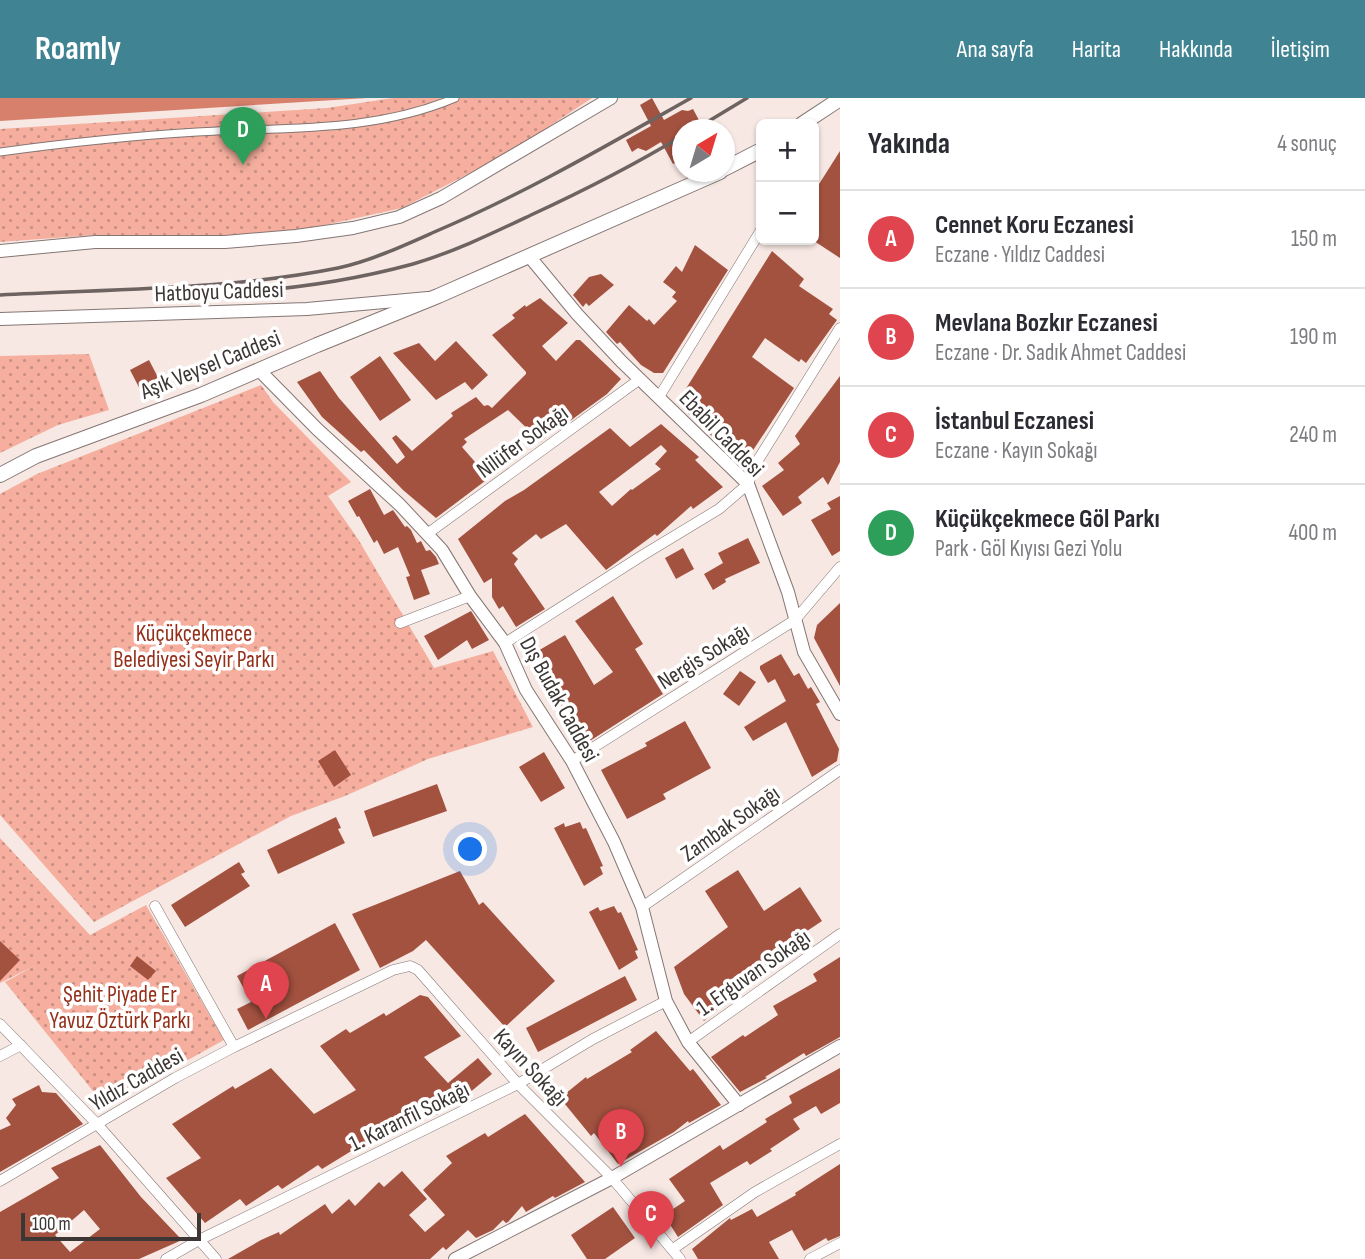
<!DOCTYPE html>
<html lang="tr">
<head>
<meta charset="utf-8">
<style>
	:root { --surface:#fff; --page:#f7f7f7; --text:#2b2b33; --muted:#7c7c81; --line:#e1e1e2; --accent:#408493 }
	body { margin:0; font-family:"Sofia Sans Condensed",sans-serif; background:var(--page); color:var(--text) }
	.controls { position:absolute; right:21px; top:21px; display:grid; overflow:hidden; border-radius:10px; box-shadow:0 2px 5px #0004 }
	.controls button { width:63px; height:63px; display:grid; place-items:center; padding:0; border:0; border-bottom:2px solid var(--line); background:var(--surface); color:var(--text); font:35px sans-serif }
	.compass { position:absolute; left:672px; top:21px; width:63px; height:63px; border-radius:50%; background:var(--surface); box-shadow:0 2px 5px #0004; rotate:38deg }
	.scale { position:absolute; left:21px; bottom:18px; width:180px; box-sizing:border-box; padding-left:7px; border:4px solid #3c3634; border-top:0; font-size:19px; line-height:24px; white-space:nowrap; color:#3c3634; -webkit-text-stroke:5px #fff; paint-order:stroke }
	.you { position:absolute; left:471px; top:752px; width:24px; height:24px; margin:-18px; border:5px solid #fff; border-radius:50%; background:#1a73e8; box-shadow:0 0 0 10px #1a73e833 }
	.badge { display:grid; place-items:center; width:46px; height:46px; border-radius:50%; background:var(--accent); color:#fff; font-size:23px; font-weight:700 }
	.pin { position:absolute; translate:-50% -58px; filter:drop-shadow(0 2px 4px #0008) }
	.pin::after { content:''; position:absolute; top:37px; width:24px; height:21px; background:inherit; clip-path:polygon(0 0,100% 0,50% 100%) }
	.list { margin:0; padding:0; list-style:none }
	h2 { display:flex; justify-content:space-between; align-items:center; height:91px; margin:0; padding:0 28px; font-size:30px }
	h2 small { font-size:23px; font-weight:400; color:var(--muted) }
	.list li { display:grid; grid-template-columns:46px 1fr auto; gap:21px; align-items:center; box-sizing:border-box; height:98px; padding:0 28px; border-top:2px solid var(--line) }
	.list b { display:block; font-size:26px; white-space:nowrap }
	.list p { margin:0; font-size:23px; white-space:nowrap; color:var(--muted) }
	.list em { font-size:23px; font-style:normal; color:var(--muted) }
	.map { position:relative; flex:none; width:840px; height:1161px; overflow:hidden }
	header { display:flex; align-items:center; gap:42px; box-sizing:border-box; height:98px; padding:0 35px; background:var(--accent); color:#fff }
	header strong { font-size:33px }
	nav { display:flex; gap:38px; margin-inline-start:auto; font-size:24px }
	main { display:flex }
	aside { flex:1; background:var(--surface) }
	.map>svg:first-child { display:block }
	.green { fill:url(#green-dots) }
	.water { fill:#d7806c }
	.building { fill:#a45240; fill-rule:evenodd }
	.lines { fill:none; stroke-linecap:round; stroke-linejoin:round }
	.pedestrian-casing { stroke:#847673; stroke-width:9 }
	.minor-casing { stroke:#847673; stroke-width:11 }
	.tertiary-casing { stroke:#847673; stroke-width:14 }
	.secondary-casing { stroke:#847673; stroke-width:16 }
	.pedestrian { stroke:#fff; stroke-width:7 }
	.minor { stroke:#fff; stroke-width:10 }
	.tertiary { stroke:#fff; stroke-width:12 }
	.secondary { stroke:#fff; stroke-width:14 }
	.rail { stroke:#6d6462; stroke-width:3.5 }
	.labels { text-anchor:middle; stroke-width:7; stroke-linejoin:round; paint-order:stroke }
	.street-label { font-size:23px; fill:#3c3634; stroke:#fff }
	.park-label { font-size:23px; fill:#962f19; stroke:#fff }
</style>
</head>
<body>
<header>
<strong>Roamly</strong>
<nav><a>Ana sayfa</a><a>Harita</a><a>Hakkında</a><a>İletişim</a></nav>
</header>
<main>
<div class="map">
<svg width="840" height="1161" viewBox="0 0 840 1161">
	<defs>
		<pattern id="green-dots" width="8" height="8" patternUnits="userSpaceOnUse" patternTransform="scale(1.75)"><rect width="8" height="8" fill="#f6af9e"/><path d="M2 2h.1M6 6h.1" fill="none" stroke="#c88f82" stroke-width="1.8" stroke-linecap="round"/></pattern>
	</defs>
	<rect width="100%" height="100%" fill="#f7e8e4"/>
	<g class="green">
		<polygon points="393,0 592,0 509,55 402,110 298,133 223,138 95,137 0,144 0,31 327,10"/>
		<polygon points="89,256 109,312 58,327 0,355 0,258"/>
		<polygon points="261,287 273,304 351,384 328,398 358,441 434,570 493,553 533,629 428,661 345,698 291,718 94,824 0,717 0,396 37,376"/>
		<polygon points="0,740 90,837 146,807 224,942 105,1008 5,884 34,868 0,885"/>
	</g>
	<polygon class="water" points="0,0 367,0 0,23"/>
	<g class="building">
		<polygon points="652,0 664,22 682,12 688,13 693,11 700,24 682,32 682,34 675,38 682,52 682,61 673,66 661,44 646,53 638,50 632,54 626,42 651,28 640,7"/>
		<polygon points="840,53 840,160 814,143 814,94"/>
		<polygon points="695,147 728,172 663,275 654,275 641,267 620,244 617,246 606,234 629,207 647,223 649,221 654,227 677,203 672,199 676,194 663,184 676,168 682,174"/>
		<polygon points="772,153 804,181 799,188 833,211 829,216 837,222 806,265 801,261 799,264 765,240 752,259 794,290 744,366 723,349 677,305"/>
		<polygon points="601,176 614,187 589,208 586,205 583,209 573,197 589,179"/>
		<polygon points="540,200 568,225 542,248 556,263 576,242 580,242 621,281 607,296 570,323 566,318 541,344 508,312 464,341 467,344 462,349 489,380 436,420 403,392 364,352 361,354 322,319 297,284 320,273 339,300 397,366 405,359 392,340 396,337 412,353 453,318 451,315 476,299 484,308 488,307 492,310 526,276 526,274 492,237 515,220 512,217 525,207 526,209"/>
		<polygon points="456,243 488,277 472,292 465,284 436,302 393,255 419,245 435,263"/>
		<polygon points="380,258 411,302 380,323 350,279"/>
		<polygon points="149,262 164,291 145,301 130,272"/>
		<polygon points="840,278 840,364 828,387 823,379 798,399 802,405 783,418 762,388 784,372 778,365 800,346 795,338"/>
		<path d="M661,326L699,359L695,362L723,389L693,411L691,408L657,438L655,436L606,472L566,426L541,441L536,436L512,455L518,461L514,466L545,511L516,529L503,508L499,511L492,499V480L484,485L458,441L505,403L524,392L610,330L630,349ZM661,347L667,353L655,366L661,371L632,392L631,391L612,408L599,394Z"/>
		<polygon points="370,391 384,417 393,412 405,429 407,428 411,432 417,445 421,443 426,453 430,452 436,459 439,466 421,472 430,496 414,502 406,479 410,478 398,449 384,456 377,442 374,445 359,418 357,419 348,403"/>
		<polygon points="840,398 840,453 832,458 811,422 831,411 827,405"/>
		<polygon points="748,440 760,465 725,481 726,484 713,492 704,476 723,465 718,455"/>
		<polygon points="683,450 694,471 676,481 665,460"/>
		<polygon points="613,498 643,546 635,551 663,596 582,648 556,610 560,607 531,557 565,537 594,587 613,574 575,523"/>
		<polygon points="840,505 840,588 814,540 817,527"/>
		<polygon points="471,513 489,542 472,551 467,542 438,562 424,538"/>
		<polygon points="781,556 794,578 799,575 808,591 811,589 820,604 816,606 839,651 837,663 812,679 786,624 753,643 744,629 786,603 775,581 768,585 760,571 760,568"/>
		<polygon points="740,573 756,584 739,608 723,596"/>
		<polygon points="685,623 711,670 663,696 666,701 627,721 601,672 647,648 645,645"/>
		<polygon points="335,652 351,677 334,689 318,663"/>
		<polygon points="544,654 565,690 541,704 519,669"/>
		<polygon points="437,686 447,713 373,739 364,713"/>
		<polygon points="336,719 341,730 338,731 345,745 278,776 267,752"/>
		<polygon points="580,724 583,731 586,730 603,768 600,769 603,776 584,788 554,730 564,725 565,729"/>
		<polygon points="239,764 245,774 241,776 250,788 185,829 171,807"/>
		<polygon points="738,772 764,813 800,789 822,823 783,849 787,855 724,902 725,904 704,923 684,896 674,869 728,829 705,793"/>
		<polygon points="460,773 479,807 483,804 555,883 505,929 426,842 413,853 380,870 352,816"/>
		<polygon points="614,808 618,815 621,814 638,852 635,853 638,860 619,872 589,814 598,809 600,813"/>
		<polygon points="335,825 360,872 248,932 237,911 251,904 237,878"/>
		<polygon points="0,843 20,862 0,883"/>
		<polygon points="137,858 156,873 148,882 130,868"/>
		<polygon points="840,859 840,939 806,958 804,955 765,979 767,980 740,994 711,959 743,937 745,939 778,917 773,908 817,883 813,876"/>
		<polygon points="625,878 637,902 538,954 526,930"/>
		<polygon points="420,897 428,899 461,938 424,959 448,985 478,960 492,976 468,996 437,1017 433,1012 399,1035 395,1030 356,1054 353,1052 322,1071 318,1067 282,1091 278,1087 246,1108 240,1101 205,1125 166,1080 201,1060 172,1026 233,988 235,991 271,970 314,1016 356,992 320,948 346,931 350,935 384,915 386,918"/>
		<polygon points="656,933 690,973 693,971 721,1007 689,1025 688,1023 674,1034 618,1066 594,1035 591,1038 560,1000 586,979 587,981 632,954 630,952"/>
		<polygon points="840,970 840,1005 821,1016 816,1008 793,1021 800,1031 770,1051 772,1053 750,1067 747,1063 710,1085 723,1107 678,1139 664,1117 685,1103 669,1081 720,1047 723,1052 767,1024 765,1021 792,1005 789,998"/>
		<polygon points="39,987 42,994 56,995 83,1026 0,1074 0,1032 11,1027 6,1020 16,1007 12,1001"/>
		<polygon points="525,1016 585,1084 555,1100 553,1098 526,1114 522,1108 508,1124 506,1125 503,1122 493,1132 476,1140 468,1132 446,1152 443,1149 430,1161 228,1161 261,1142 279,1134 280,1137 325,1106 332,1116 349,1101 355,1108 379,1084 384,1089 402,1073 427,1101 409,1117 425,1134 445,1117 423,1092 452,1065 446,1058 485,1035 488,1039"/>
		<path d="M100,1047L141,1099L182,1142L139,1161H0V1114L59,1080L51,1070ZM84,1112L100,1131L70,1154L55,1137Z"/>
		<polygon points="840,1066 840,1138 828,1143 826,1140 804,1153 792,1132 769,1144 779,1161 698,1161 692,1151 730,1120 731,1122 752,1111 757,1119 796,1097 795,1095"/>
		<polygon points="613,1109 635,1140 605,1161 587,1161 571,1137"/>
	</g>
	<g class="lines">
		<defs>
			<path id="pedestrian" d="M0,54C66,45 131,38 197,34C285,29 372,35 455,0"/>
			<g id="minor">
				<polyline points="659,299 761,132"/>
				<polyline points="427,436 640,281"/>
				<polyline points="400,525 470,498"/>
				<polyline points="505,545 643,457 719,411 748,386 755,367 840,230"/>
				<polyline points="572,663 795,522 840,469"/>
				<polyline points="155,808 234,949"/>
				<polyline points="642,809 840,672"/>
				<polyline points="0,926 97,1026 216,1161"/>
				<polyline points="688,944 840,836"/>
				<polyline points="0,958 21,947"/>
				<polyline points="0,1083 175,980 234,949 393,872 410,868 418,872 518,986 612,1080 680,1161"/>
				<polyline points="673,1151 755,1094 840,1046"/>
				<polyline points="166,1161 199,1142 518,986 593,941 666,903"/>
				<polyline points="810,1161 840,1145"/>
			</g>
			<g id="tertiary">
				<polyline points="0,153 95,144 225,144 296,138 353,130 399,119 441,100 611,0"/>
				<polyline points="529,158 577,216 621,263 748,386 788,494 804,554 840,616"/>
				<polyline points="0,221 307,211 428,200"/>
				<polyline points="259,272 317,331 400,407 442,452 470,498 505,545 526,592 572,663 614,744 642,809 666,903 688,944 739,1007"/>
				<polyline points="455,1161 612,1080 840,948"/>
			</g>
			<g id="secondary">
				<polyline points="802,26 840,1"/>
				<polyline points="724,71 761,52"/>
				<polyline points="0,377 36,358 201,297 317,247 438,198 720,74"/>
			</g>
		</defs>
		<use href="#pedestrian" class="pedestrian-casing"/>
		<use href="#minor" class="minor-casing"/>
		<use href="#tertiary" class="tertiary-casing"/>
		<use href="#secondary" class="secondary-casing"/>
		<use href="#pedestrian" class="pedestrian"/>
		<use href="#minor" class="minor"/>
		<use href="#tertiary" class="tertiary"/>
		<use href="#secondary" class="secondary"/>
		<g class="rail">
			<polyline points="694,32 747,0"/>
			<path d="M224,195C285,192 354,182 413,166C454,154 493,135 531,117C583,93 634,67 682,38"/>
			<path d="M0,197C112,191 228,192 338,170C370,163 403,148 432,135C522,97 606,48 691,0"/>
		</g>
	</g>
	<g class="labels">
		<g class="street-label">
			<text transform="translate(219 193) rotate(-2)" y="8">Hatboyu Caddesi</text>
			<text transform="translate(210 266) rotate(-22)" y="8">Aşık Veysel Caddesi</text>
			<text transform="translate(722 335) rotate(46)" y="8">Ebabil Caddesi</text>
			<text transform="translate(522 343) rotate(-36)" y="8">Nilüfer Sokağı</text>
			<text transform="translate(703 558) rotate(-32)" y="8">Nergis Sokağı</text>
			<text transform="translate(560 601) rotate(61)" y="8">Dış Budak Caddesi</text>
			<text transform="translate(730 725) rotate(-35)" y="8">Zambak Sokağı</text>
			<text transform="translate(753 874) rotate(-35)" y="8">1. Erguvan Sokağı</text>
			<text transform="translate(531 969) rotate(47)" y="8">Kayın Sokağı</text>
			<text transform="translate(136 981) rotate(-30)" y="8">Yıldız Caddesi</text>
			<text transform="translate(409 1018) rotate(-26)" y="8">1. Karanfil Sokağı</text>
		</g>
		<g class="park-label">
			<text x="194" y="543">Küçükçekmece<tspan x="194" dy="26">Belediyesi Seyir Parkı</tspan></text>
			<text x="120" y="904">Şehit Piyade Er<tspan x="120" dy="26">Yavuz Öztürk Parkı</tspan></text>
		</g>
	</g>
</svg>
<div class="controls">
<button>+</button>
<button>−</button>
</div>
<svg class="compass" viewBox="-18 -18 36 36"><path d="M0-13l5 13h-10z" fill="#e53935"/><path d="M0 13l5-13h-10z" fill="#7c7c81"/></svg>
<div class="scale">100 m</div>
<div class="you"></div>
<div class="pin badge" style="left:266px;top:921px;background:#e0444e">A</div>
<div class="pin badge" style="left:621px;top:1069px;background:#e0444e">B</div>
<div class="pin badge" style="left:651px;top:1151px;background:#e0444e">C</div>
<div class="pin badge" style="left:243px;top:67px;background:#2e9e5b">D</div>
</div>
<aside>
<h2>Yakında<small>4 sonuç</small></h2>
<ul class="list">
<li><span class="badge" style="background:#e0444e">A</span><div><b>Cennet Koru Eczanesi</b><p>Eczane · Yıldız Caddesi</p></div><em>150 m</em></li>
<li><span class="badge" style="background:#e0444e">B</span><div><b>Mevlana Bozkır Eczanesi</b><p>Eczane · Dr. Sadık Ahmet Caddesi</p></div><em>190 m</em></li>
<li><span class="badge" style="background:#e0444e">C</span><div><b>İstanbul Eczanesi</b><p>Eczane · Kayın Sokağı</p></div><em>240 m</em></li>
<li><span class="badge" style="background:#2e9e5b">D</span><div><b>Küçükçekmece Göl Parkı</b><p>Park · Göl Kıyısı Gezi Yolu</p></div><em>400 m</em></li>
</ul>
</aside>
</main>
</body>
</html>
